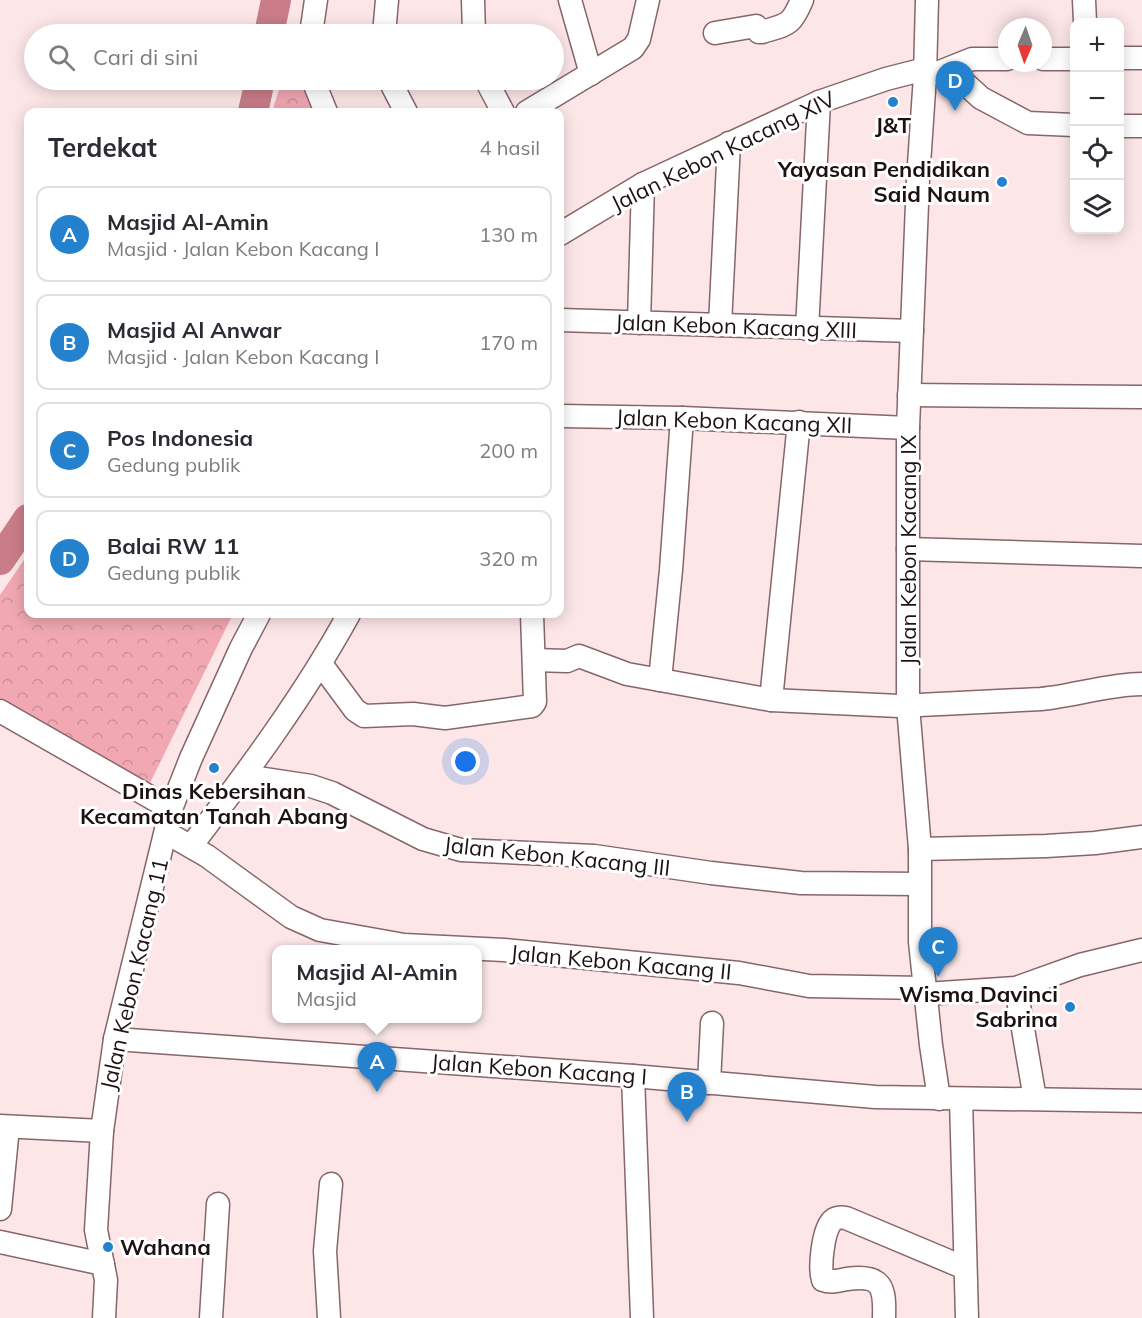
<!DOCTYPE html>
<html lang="id">
<head>
<meta charset="utf-8">
<style>
	:root { --surface:#fff; --page:#f2f2f3; --text:#2b2b33; --muted:#7c7c81; --line:#e1e1e2; --accent:#2481ce }
	body { margin:0; font-family:Mulish,sans-serif; background:var(--page); color:var(--text) }
	.controls { position:absolute; right:18px; top:18px; display:grid; overflow:hidden; border-radius:12px; box-shadow:0 3px 15px #0003 }
	.controls button { width:54px; height:54px; display:grid; place-items:center; padding:0; border:0; border-bottom:2px solid var(--line); background:var(--surface); color:var(--text); font:30px sans-serif }
	.compass { position:absolute; left:998px; top:18px; width:54px; height:54px; border-radius:50%; background:var(--surface); box-shadow:0 3px 15px #0003; rotate:182deg }
	.you { position:absolute; left:466px; top:762px; width:21px; height:21px; margin:-15px; border:4px solid #fff; border-radius:50%; background:#1a73e8; box-shadow:0 0 0 9px #1a73e833 }
	.badge { display:grid; place-items:center; width:39px; height:39px; border-radius:50%; background:var(--accent); color:#fff; font-size:20px; font-weight:700 }
	.pin { position:absolute; translate:-50% -50px; filter:drop-shadow(0 2px 3px #0008) }
	.pin::after { content:''; position:absolute; top:32px; width:21px; height:18px; background:inherit; clip-path:polygon(0 0,100% 0,50% 100%) }
	.popup { position:absolute; left:272px; top:945px; width:210px; height:78px; box-sizing:border-box; display:grid; place-content:center; border-radius:12px; background:var(--surface); filter:drop-shadow(0 2px 4px #0005); font-size:20px; white-space:nowrap; color:var(--muted) }
	.popup b { font-size:22px; color:var(--text) }
	.popup::after { content:''; position:absolute; left:50%; top:100%; margin-left:-12px; border:12px solid transparent; border-top-color:var(--surface) }
	.list { margin:0; padding:0; list-style:none }
	h2 { display:flex; justify-content:space-between; align-items:center; height:78px; margin:0; padding:0 24px; font-size:26px }
	h2 small { font-size:20px; font-weight:400; color:var(--muted) }
	.list li { display:grid; grid-template-columns:39px 1fr auto; gap:18px; align-items:center; box-sizing:border-box; height:96px; margin:0 12px 12px; padding:0 12px; border:2px solid var(--line); border-radius:12px }
	.list b { display:block; font-size:22px; white-space:nowrap }
	.list p { margin:0; font-size:20px; white-space:nowrap; color:var(--muted) }
	.list em { font-size:20px; font-style:normal; color:var(--muted) }
	.icon { flex:none; width:33px; height:33px; fill:none; stroke:currentColor; stroke-width:2; stroke-linecap:round; stroke-linejoin:round }
	.map { position:relative; flex:none; width:1142px; height:1318px; overflow:hidden }
	.search { position:absolute; background:var(--surface); box-shadow:0 3px 15px #0003; left:24px; top:24px; width:540px; height:66px; display:flex; align-items:center; gap:15px; box-sizing:border-box; padding:0 21px; border-radius:33px; color:var(--muted); font-size:22px }
	.panel { position:absolute; background:var(--surface); box-shadow:0 3px 15px #0003; left:24px; top:108px; width:540px; height:510px; border-radius:12px }
	.map>svg:first-child { display:block }
	.forest { fill:url(#forest-crowns) }
	.lines { fill:none; stroke-linecap:round; stroke-linejoin:round }
	.river { stroke:#c97d88; stroke-width:30 }
	.minor-casing { stroke:#86666a; stroke-width:25 }
	.minor { stroke:#fff; stroke-width:22 }
	.poi-dot { fill:#2481ce; stroke:#fff; stroke-width:2 }
	.labels { text-anchor:middle; stroke-width:6; stroke-linejoin:round; paint-order:stroke }
	.poi-label { font-size:22px; font-weight:bold; fill:#1d1112; stroke:#fff }
	.street-label { font-size:22px; fill:#1d1112; stroke:#fff }
</style>
</head>
<body>
<div class="map">
<svg width="1142" height="1318" viewBox="0 0 1142 1318">
	<defs>
		<pattern id="forest-crowns" width="20" height="18" patternUnits="userSpaceOnUse" patternTransform="scale(1.5)"><rect width="20" height="18" fill="#f1a8b2"/><path d="M2 6a3 3 0 1 1 6 0M12 15a3 3 0 1 1 6 0" fill="none" stroke="#ce9098"/></pattern>
	</defs>
	<rect width="100%" height="100%" fill="#fce6e8"/>
	<g class="forest">
		<polygon points="282,80 306,80 316,112 272,112"/>
		<polygon points="28,554 28,614 233,614 150,783 0,700 0,595"/>
	</g>
	<g class="lines">
		<g class="river">
			<polyline points="269,34 276,0"/>
			<polyline points="253,112 260,80"/>
			<polyline points="0,560 28,519"/>
		</g>
		<defs>
			<g id="minor">
				<polyline points="473,0 474,34"/>
				<polyline points="570,0 591,74"/>
				<polyline points="927,0 925,76 918,179 908,428 908,706 920,849 920,942 931,1045 939,1099"/>
				<polyline points="1084,0 1085,22"/>
				<path d="M715,33L756,26L759,32H762C788,24 791,26 802,0"/>
				<polyline points="311,34 316,0"/>
				<polyline points="384,34 387,0"/>
				<polyline points="1120,58 1142,58"/>
				<polyline points="1043,59 1074,59"/>
				<polyline points="949,69 981,98 1028,123 1074,125"/>
				<polyline points="937,73 972,59 1007,59"/>
				<polyline points="313,80 326,112"/>
				<polyline points="392,80 393,87 406,112"/>
				<polyline points="486,80 503,112"/>
				<polyline points="527,112 633,48 639,39 648,0"/>
				<polyline points="1120,126 1142,126"/>
				<polyline points="560,234 643,184 819,102 886,79 925,69"/>
				<polyline points="560,320 912,331"/>
				<polyline points="639,323 643,184"/>
				<polyline points="720,325 729,143"/>
				<polyline points="807,329 819,102"/>
				<polyline points="909,395 1142,397"/>
				<polyline points="560,416 682,418 908,428"/>
				<polyline points="908,549 1142,556"/>
				<path d="M534,660L567,661L579,656L627,674L771,700L899,706L1041,699C1075,696 1108,684 1142,684"/>
				<polyline points="321,664 355,710 364,716 413,714 445,718 532,706 535,702 532,614"/>
				<polyline points="660,680 671,570 682,418"/>
				<polyline points="771,700 799,422"/>
				<polyline points="0,711 171,809"/>
				<polyline points="244,776 311,786 332,793 423,839 461,850 594,856 711,873 801,883 919,884"/>
				<polyline points="167,833 207,856 291,917 320,930 404,945 504,950 739,973 809,986 924,988"/>
				<path d="M191,846C248,771 304,696 349,614"/>
				<polyline points="920,849 1046,846 1095,843 1142,837"/>
				<polyline points="1016,988 1035,1099"/>
				<polyline points="925,994 1016,988 1080,965 1142,950"/>
				<polyline points="115,1039 633,1076 875,1097 1142,1101"/>
				<polyline points="633,1076 642,1318"/>
				<polyline points="709,1083 712,1023"/>
				<polyline points="961,1099 967,1318"/>
				<polyline points="0,1126 102,1131"/>
				<polyline points="0,1209 8,1127"/>
				<polyline points="0,1242 103,1264"/>
				<polyline points="104,1318 106,1280 96,1230 102,1131 115,1039 171,809 191,758 241,648 259,614"/>
				<polyline points="211,1318 218,1204"/>
				<polyline points="329,1318 325,1251 331,1184"/>
				<path d="M884,1318C885,1288 883,1274 847,1279C837,1281 831,1283 823,1280C819,1267 823,1231 832,1221C836,1217 840,1217 846,1218L965,1268"/>
			</g>
		</defs>
		<use href="#minor" class="minor-casing"/>
		<use href="#minor" class="minor"/>
	</g>
	<g class="poi-dot">
		<circle cx="893" cy="102" r="6"/>
		<circle cx="1002" cy="182" r="6"/>
		<circle cx="214" cy="768" r="6"/>
		<circle cx="1070" cy="1007" r="6"/>
		<circle cx="108" cy="1247" r="6"/>
	</g>
	<g class="labels">
		<g class="poi-label">
			<text x="893" y="133">J&amp;T</text>
			<text x="990" y="177" text-anchor="end">Yayasan Pendidikan<tspan x="990" dy="25">Said Naum</tspan></text>
			<text x="214" y="799">Dinas Kebersihan<tspan x="214" dy="25">Kecamatan Tanah Abang</tspan></text>
			<text x="1058" y="1002" text-anchor="end">Wisma Davinci<tspan x="1058" dy="25">Sabrina</tspan></text>
			<text x="120" y="1255" text-anchor="start">Wahana</text>
		</g>
		<g class="street-label">
			<text transform="translate(723 151) rotate(-26)" y="8">Jalan Kebon Kacang XIV</text>
			<text transform="translate(736 326) rotate(2)" y="8">Jalan Kebon Kacang XIII</text>
			<text transform="translate(734 421) rotate(2)" y="8">Jalan Kebon Kacang XII</text>
			<text transform="translate(908 550) rotate(-90)" y="8">Jalan Kebon Kacang IX</text>
			<text transform="translate(557 856) rotate(6)" y="8">Jalan Kebon Kacang III</text>
			<text transform="translate(621 962) rotate(5)" y="8">Jalan Kebon Kacang II</text>
			<text transform="translate(134 974) rotate(-77)" y="8">Jalan Kebon Kacang 11</text>
			<text transform="translate(539 1069) rotate(4)" y="8">Jalan Kebon Kacang I</text>
		</g>
	</g>
</svg>
<div class="controls">
<button>+</button>
<button>−</button>
<button><svg class="icon" aria-label="locate" viewBox="0 0 24 24"><circle cx="12" cy="12" r="6"/><path d="M12 2v4M12 18v4M2 12h4M18 12h4"/></svg></button>
<button><svg class="icon" aria-label="layers" viewBox="0 0 24 24"><path d="M12 4l9 5-9 5-9-5zM3 14l9 5 9-5"/></svg></button>
</div>
<svg class="compass" viewBox="-18 -18 36 36"><path d="M0-13l5 13h-10z" fill="#e53935"/><path d="M0 13l5-13h-10z" fill="#7c7c81"/></svg>
<div class="you"></div>
<div class="pin badge" style="left:377px;top:1092px">A</div>
<div class="popup"><b>Masjid Al-Amin</b>Masjid</div>
<div class="pin badge" style="left:687px;top:1122px">B</div>
<div class="pin badge" style="left:938px;top:977px">C</div>
<div class="pin badge" style="left:955px;top:111px">D</div>
<div class="search"><svg class="icon" aria-label="search" viewBox="0 0 24 24"><circle cx="10" cy="10" r="6"/><path d="M15 15l6 6"/></svg>Cari di sini</div>
<section class="panel">
<h2>Terdekat<small>4 hasil</small></h2>
<ul class="list">
<li><span class="badge">A</span><div><b>Masjid Al-Amin</b><p>Masjid · Jalan Kebon Kacang I</p></div><em>130 m</em></li>
<li><span class="badge">B</span><div><b>Masjid Al Anwar</b><p>Masjid · Jalan Kebon Kacang I</p></div><em>170 m</em></li>
<li><span class="badge">C</span><div><b>Pos Indonesia</b><p>Gedung publik</p></div><em>200 m</em></li>
<li><span class="badge">D</span><div><b>Balai RW 11</b><p>Gedung publik</p></div><em>320 m</em></li>
</ul>
</section>
</div>
</body>
</html>
